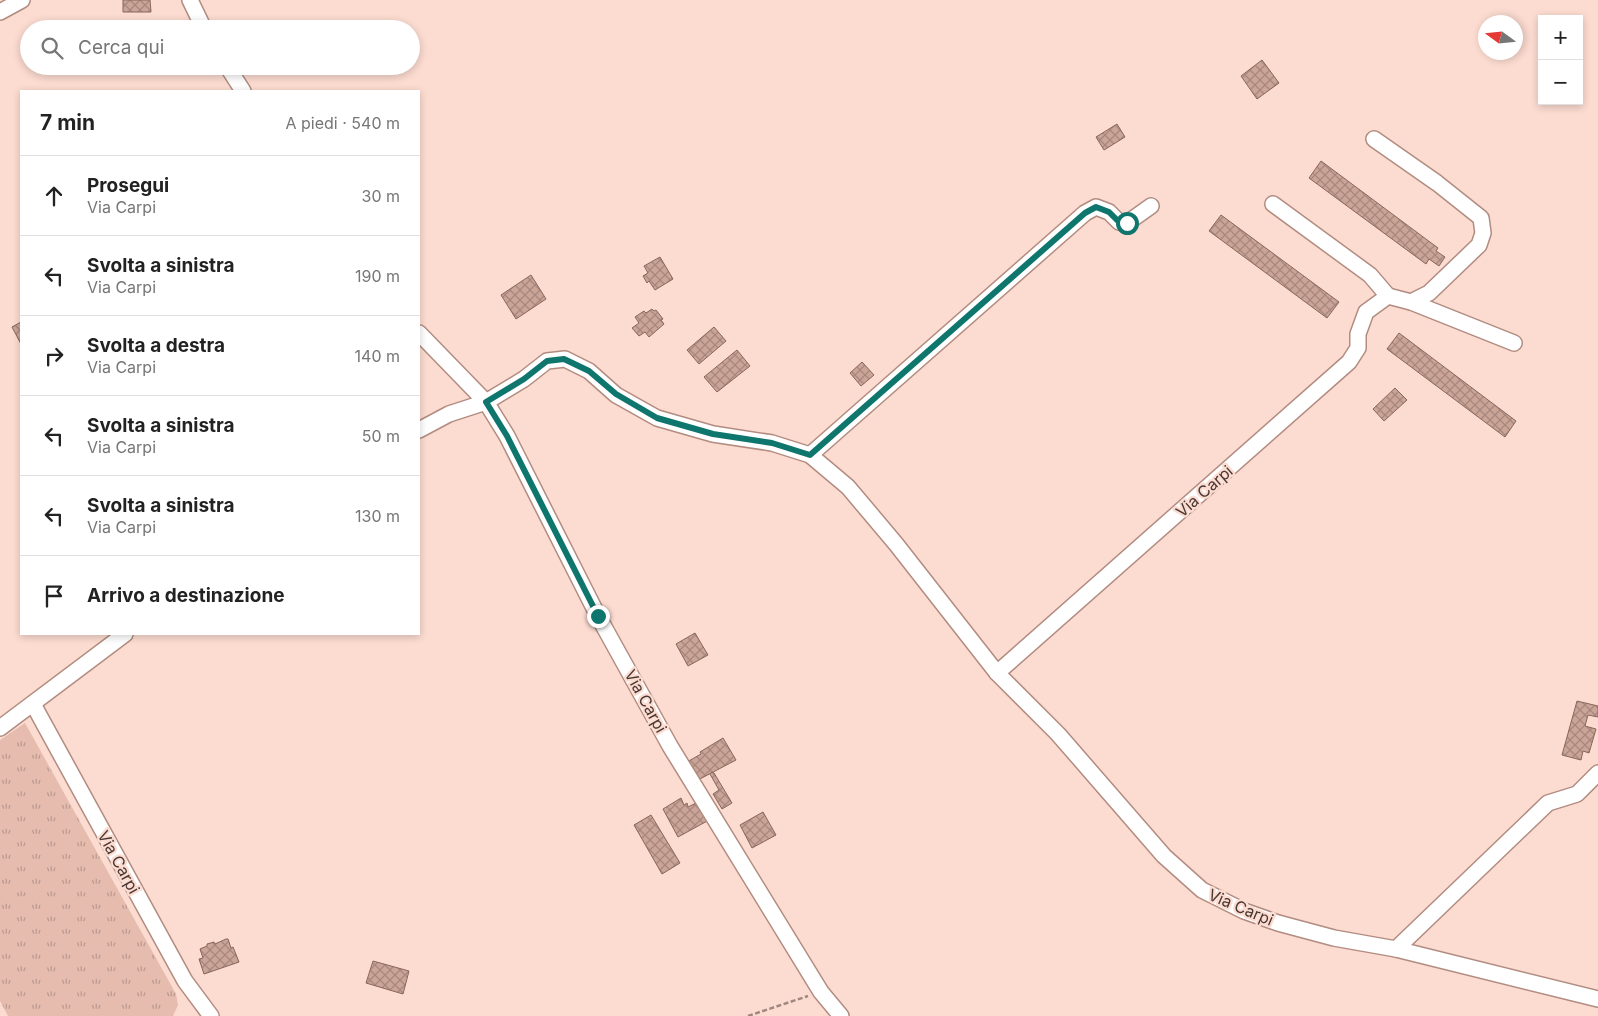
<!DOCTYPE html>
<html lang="it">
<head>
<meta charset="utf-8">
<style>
	:root { --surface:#fff; --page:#f2f2f2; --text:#222; --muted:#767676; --line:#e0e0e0 }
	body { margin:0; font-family:Inter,sans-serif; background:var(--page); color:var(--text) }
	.controls { position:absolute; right:15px; top:15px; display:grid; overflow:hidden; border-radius:0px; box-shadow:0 2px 8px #0003 }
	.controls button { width:45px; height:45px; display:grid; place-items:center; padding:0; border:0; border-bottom:1px solid var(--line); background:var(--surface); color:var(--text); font:25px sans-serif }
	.compass { position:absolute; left:1478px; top:15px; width:45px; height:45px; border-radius:50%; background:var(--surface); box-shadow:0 2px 8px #0003; rotate:285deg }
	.stop { position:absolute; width:15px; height:15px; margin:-11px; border:4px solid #0f766e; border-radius:50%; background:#fff }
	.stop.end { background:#0f766e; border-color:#fff; box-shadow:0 1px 5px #0008 }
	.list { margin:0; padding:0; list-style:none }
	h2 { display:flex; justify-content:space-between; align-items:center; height:65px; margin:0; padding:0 20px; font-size:21px }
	h2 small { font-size:16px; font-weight:400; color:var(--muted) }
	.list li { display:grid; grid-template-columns:32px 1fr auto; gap:15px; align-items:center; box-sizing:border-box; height:80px; padding:0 20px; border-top:1px solid var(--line) }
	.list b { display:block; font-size:19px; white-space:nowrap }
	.list p { margin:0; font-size:16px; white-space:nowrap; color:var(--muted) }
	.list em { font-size:16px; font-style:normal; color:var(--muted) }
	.icon { flex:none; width:28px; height:28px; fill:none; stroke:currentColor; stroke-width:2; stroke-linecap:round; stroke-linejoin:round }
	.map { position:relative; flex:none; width:1598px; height:1016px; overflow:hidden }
	.search { position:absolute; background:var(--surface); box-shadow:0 2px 8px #0003; left:20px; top:20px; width:400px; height:55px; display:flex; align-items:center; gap:12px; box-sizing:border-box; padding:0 18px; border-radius:28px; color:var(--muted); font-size:19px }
	.panel { position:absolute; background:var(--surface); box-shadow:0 2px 8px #0003; left:20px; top:90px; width:400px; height:545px; border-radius:0px }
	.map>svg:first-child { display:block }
	.grass { fill:url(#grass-tufts) }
	.building { fill:url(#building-cross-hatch); stroke:#89665a }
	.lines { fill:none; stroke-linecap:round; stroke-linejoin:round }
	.minor-casing { stroke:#b28c80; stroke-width:18 }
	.path { stroke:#a08880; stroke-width:2.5; stroke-dasharray:5 2.5; stroke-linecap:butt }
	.minor { stroke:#fff; stroke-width:15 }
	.route { stroke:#0f766e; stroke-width:6 }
	.labels { text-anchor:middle; stroke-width:4.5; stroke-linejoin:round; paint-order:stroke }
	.street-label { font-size:16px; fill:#483833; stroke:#fcdbd0 }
</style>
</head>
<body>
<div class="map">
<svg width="1598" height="1016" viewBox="0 0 1598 1016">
	<defs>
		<pattern id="grass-tufts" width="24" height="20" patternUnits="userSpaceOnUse" patternTransform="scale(1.25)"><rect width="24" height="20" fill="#e6bcaf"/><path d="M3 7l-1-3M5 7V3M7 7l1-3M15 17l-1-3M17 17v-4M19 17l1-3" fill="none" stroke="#bc9a8f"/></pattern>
		<pattern id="building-cross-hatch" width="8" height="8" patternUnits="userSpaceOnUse" patternTransform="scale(1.25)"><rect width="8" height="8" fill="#cba498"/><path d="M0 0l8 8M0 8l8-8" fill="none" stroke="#a7877d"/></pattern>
	</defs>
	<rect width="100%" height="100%" fill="#fcdbd0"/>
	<polygon class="grass" points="25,723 176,994 178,1005 173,1016 8,1016 0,1001 0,740"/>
	<g class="building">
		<polygon points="123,0 150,0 151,12 123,12"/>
		<polygon points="1262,60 1279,83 1257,99 1241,76"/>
		<polygon points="1117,124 1125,137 1104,150 1096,137"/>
		<polygon points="1321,161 1438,248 1436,251 1445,257 1439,266 1429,259 1426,264 1309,178"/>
		<polygon points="1221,215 1339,302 1327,318 1209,231"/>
		<polygon points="660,257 673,279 655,290 649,281 647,283 643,276 648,273 644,266"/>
		<polygon points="531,275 546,299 516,319 501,295"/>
		<polygon points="652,309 654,311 656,310 663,319 661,320 664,324 649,337 645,332 639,336 632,328 639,323 635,317 644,311 646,313"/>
		<polygon points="21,322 21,344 12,327"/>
		<polygon points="714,327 726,341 699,364 687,350"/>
		<polygon points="1399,333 1516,421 1505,437 1387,349"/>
		<polygon points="737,350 750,366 717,392 704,377"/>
		<polygon points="862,362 874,375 861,386 850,373"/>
		<polygon points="1395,388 1407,400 1384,421 1373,409"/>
		<polygon points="695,633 708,655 688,666 676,644"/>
		<polygon points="1577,701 1598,706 1598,717 1588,715 1585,726 1596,729 1589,753 1583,751 1581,760 1562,755"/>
		<polygon points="723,738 736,760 698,780 687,762 701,754 700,752"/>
		<polygon points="712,772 714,773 732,803 722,809 713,794 719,790 710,774"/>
		<polygon points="681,798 684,805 687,803 688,807 698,802 709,820 678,837 663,809"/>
		<polygon points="763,812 776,835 752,848 740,825"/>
		<polygon points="651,815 680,863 662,874 634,825"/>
		<polygon points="226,939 228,939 231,948 233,947 239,962 204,974 199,959 203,958 200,949 207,946 207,944 214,942 215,944"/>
		<polygon points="373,961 409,971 403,994 366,983"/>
	</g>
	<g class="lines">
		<defs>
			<g id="minor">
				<polyline points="190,0 204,29"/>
				<polyline points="0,12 22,0"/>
				<polyline points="227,66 243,91"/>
				<polyline points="1374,139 1437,183 1481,218 1483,233 1479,245 1429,293 1411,302"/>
				<polyline points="1273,204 1370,275 1388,296"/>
				<polyline points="419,333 486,402 507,436 598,616 670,746 821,992 841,1016"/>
				<polyline points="419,430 449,414 486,402 524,379 547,361 565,359 589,371 616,395 657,418 713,434 772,443 810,455 848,487 896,544 997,673 1058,734 1164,856 1202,890 1244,911 1278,923 1334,938 1396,949 1598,999"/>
				<polyline points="810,455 1085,213 1096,207 1109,212 1119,222 1127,223 1151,206"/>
				<polyline points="997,673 1349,362 1358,348 1358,334 1366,312 1388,296 1411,302 1514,343"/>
				<polyline points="33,704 185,981 211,1016"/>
				<polyline points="0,728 125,634"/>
				<polyline points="1396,949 1548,803 1577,794 1598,773"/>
			</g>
		</defs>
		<use href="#minor" class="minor-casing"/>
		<polyline class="path" points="748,1016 808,996"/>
		<use href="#minor" class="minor"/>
	</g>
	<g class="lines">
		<polyline class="route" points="598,616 507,436 486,402 524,379 547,361 564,359 589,371 616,394 657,418 713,434 772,443 810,455 1085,213 1096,207 1109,212 1119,222 1127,223"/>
	</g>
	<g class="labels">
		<g class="street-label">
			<text transform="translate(1204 491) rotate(-41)" y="6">Via Carpi</text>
			<text transform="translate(646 701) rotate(61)" y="6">Via Carpi</text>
			<text transform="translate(119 862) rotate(61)" y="6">Via Carpi</text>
			<text transform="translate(1241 907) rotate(23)" y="6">Via Carpi</text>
		</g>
	</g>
</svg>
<div class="controls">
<button>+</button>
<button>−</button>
</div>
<svg class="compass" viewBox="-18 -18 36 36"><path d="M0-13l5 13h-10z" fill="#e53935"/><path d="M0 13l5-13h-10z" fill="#767676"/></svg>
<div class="stop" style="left:1127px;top:223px"></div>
<div class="stop end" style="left:598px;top:616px"></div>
<div class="search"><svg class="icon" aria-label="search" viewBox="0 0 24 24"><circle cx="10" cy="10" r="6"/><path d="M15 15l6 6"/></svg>Cerca qui</div>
<section class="panel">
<h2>7 min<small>A piedi · 540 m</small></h2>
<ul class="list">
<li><svg class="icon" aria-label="ahead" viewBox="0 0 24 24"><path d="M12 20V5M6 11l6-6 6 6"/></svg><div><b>Prosegui</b><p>Via Carpi</p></div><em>30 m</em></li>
<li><svg class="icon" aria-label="left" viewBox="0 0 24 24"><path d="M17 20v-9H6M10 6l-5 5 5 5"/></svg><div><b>Svolta a sinistra</b><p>Via Carpi</p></div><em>190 m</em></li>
<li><svg class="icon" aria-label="right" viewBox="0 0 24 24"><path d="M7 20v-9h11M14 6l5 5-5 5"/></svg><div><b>Svolta a destra</b><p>Via Carpi</p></div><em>140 m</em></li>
<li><svg class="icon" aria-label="left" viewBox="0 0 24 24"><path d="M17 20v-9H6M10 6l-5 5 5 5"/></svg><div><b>Svolta a sinistra</b><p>Via Carpi</p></div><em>50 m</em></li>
<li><svg class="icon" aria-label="left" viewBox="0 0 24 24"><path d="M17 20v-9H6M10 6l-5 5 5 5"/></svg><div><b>Svolta a sinistra</b><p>Via Carpi</p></div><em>130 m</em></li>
<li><svg class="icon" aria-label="arrive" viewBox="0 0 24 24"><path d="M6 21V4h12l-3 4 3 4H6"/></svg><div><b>Arrivo a destinazione</b></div></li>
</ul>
</section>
</div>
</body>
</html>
